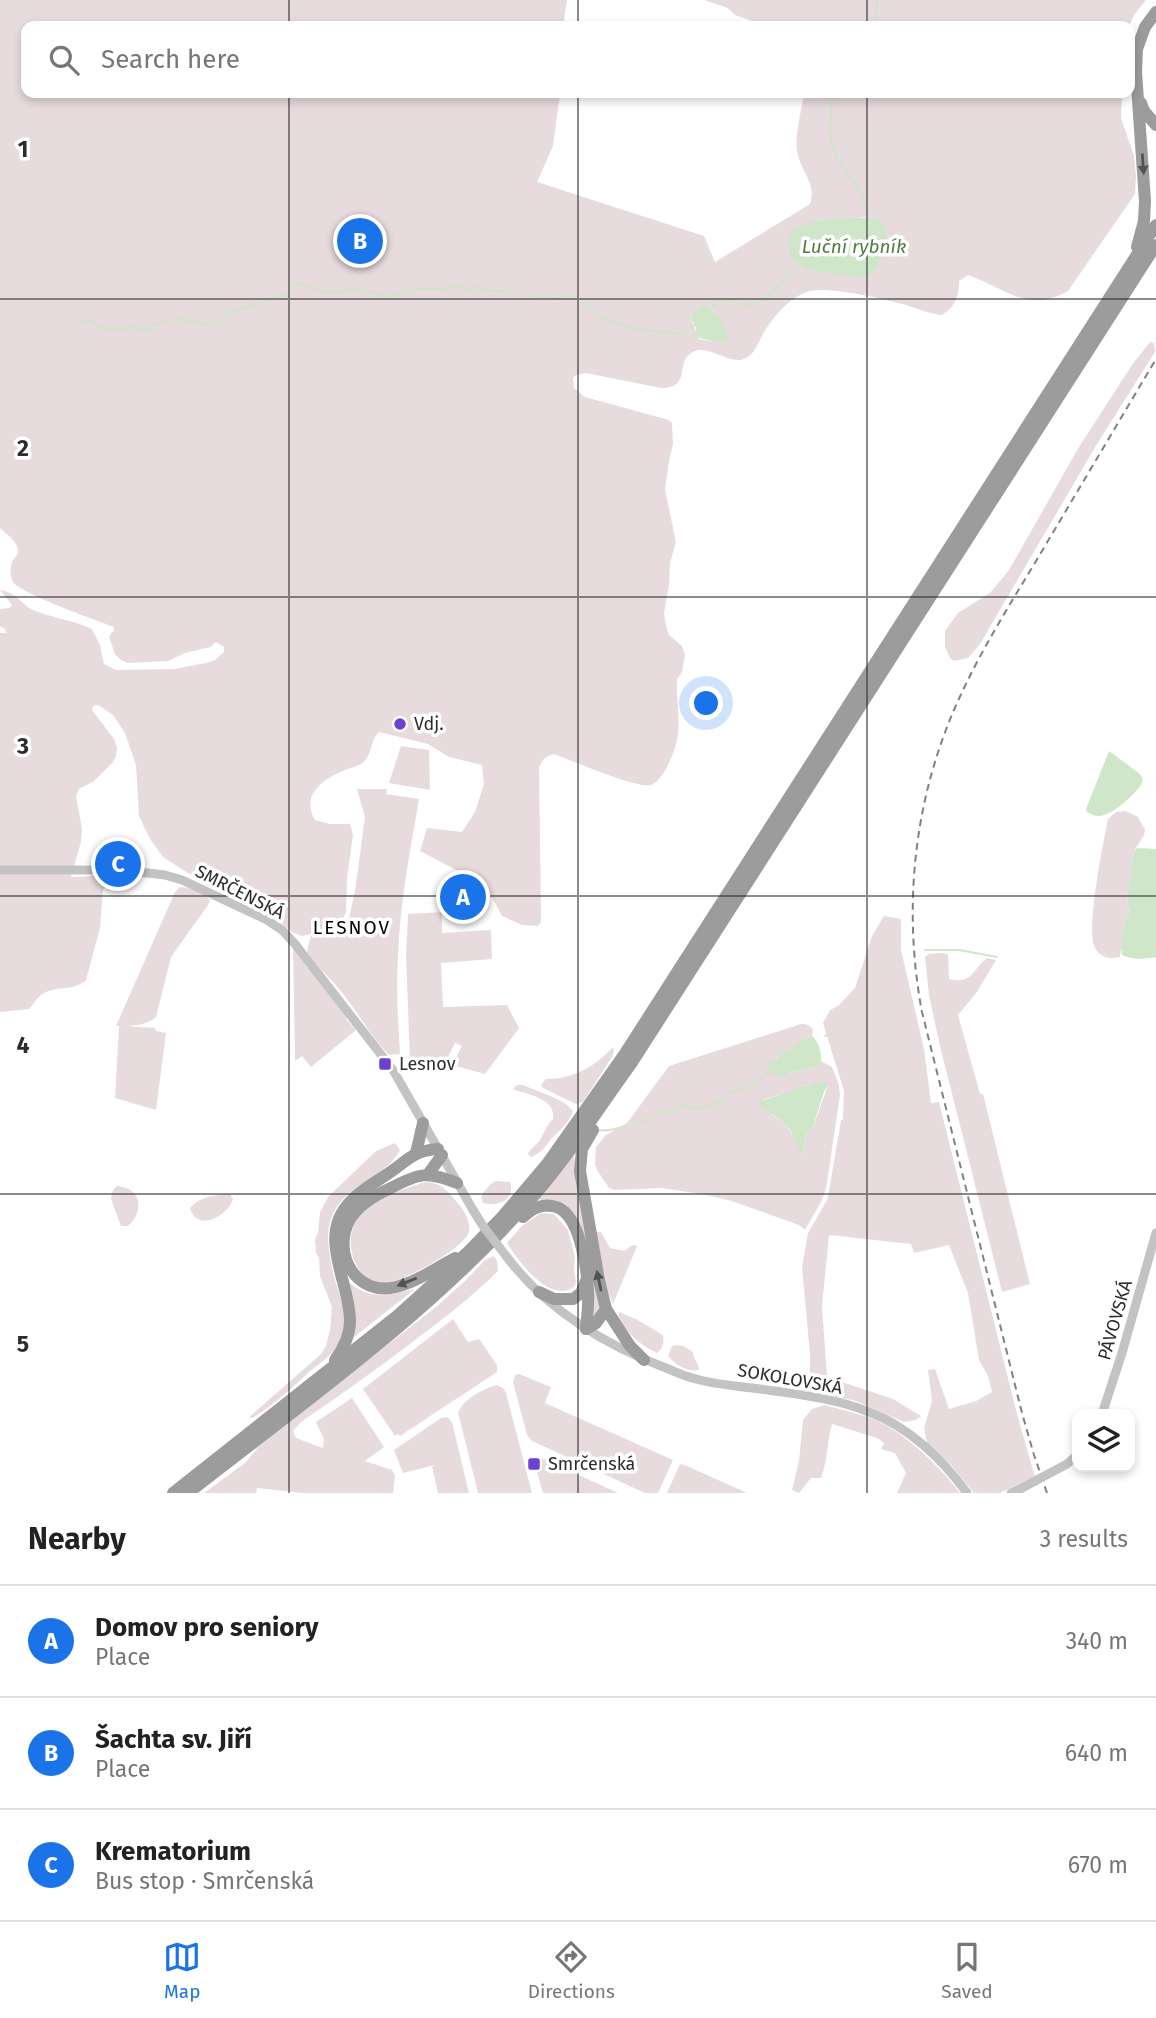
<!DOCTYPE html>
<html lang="en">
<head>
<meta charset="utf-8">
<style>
	:root { --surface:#fff; --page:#f2f2f2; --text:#222; --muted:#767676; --line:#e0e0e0; --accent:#1a73e8 }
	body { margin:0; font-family:"Fira Sans",sans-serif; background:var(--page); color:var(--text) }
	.controls { position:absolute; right:21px; bottom:21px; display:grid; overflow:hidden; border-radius:14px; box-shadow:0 4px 10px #0003 }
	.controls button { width:63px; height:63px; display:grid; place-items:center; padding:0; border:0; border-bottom:2px solid var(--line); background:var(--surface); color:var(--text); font:35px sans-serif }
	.you { position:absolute; left:707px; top:704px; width:24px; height:24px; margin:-18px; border:5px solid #fff; border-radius:50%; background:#1a73e8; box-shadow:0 0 0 10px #1a73e833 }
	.badge { display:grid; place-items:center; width:46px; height:46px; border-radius:50%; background:var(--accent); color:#fff; font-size:23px; font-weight:700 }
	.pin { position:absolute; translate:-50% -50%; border:4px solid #fff; box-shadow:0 2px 7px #0006 }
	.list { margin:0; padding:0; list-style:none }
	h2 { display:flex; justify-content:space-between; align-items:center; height:91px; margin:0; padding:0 28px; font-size:30px }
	h2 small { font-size:23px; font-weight:400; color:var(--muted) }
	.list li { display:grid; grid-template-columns:46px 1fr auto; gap:21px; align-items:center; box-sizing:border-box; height:112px; padding:0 28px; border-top:2px solid var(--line) }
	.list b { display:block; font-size:26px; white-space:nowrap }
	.list p { margin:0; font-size:23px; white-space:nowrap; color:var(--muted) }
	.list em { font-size:23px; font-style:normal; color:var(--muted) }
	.icon { flex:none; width:38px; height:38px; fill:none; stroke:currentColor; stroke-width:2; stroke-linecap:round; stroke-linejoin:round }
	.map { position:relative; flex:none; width:1156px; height:1493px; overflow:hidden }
	.search { position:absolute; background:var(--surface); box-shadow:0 4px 10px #0003; left:21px; right:21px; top:21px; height:77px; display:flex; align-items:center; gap:18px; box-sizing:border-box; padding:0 24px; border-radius:14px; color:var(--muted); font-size:26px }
	.sheet { height:427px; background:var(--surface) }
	nav { display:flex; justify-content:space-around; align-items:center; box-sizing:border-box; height:98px; border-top:2px solid var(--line); background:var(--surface); font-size:19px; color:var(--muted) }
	nav a { display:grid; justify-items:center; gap:4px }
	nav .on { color:var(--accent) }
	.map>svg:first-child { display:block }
	.green { fill:#e8dbdd; fill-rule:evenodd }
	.water { fill:#d0e6c9 }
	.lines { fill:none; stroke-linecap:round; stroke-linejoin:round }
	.stream { stroke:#d0e6c9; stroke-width:2 }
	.tertiary { stroke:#c3c3c3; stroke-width:9 }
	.trunk { stroke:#9c9c9c; stroke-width:12 }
	.rail { stroke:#818181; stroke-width:2; stroke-dasharray:7 5; stroke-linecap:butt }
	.tertiary-bridge { stroke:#c3c3c3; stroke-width:9 }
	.oneway { fill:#535353 }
	.grid { fill:none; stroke:#2c2c2c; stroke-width:2; stroke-opacity:0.55 }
	.poi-dot { fill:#6e42d0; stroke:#fff; stroke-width:2.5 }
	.labels { text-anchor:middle; stroke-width:7; stroke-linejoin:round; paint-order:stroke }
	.poi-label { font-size:18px; fill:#2c2c2c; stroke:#fff; text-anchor:start }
	.street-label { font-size:18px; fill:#2c2c2c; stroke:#fff }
	.water-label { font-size:19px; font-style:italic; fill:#507e41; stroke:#fff }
	.neighbourhood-label { font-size:19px; letter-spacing:2px; fill:#000; stroke:#fff }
	.grid-label { font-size:23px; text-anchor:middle; font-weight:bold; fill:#2c2c2c; stroke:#fff; stroke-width:7; stroke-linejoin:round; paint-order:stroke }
</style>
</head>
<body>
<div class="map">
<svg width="1156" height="1493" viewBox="0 0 1156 1493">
	<rect width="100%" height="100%" fill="#fff"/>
	<g class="green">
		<path d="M0,0H567L563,26H26V93H560L553,146L537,182L704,236L715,262L810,204C817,185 802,173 798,155C793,138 802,110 804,93H1122L1121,118L1134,156L1136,176L1135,194L1068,291C1027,314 1005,288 968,275L959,281C959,296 955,307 942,315C930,314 918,309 906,305C884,299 831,286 810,291C789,297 774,316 763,334C759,341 756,351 749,356C732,370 711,343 693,352C674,361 693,388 661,388L586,373L576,375L573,378L574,388L585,397L669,420L672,423L673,444L669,461L665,490L676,542L670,563L669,585L664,613L666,626L669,635L682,646L685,655L682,672L677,679C676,697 680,716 678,734C677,747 664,781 651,785C637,789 571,760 554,754C545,757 543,759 539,767L541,913V922L538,926L522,925L502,916L485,884L471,877L473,872L469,870L460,872L420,851L427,828L462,832L475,812L484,784L482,765L449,757L428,744L379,732C370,741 372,754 364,762C359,766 349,768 343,771C321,780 301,796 315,820L330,824H350L353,835L347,878L346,912L341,924L333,929L302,936L292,932L275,918L208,886L163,857L150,839L139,816L136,765L125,733L113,715L98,705L93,706L92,710L114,739L117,748L116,756L113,762L94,781L79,789L76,796L82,829L81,842L71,877L110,875L105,881H109L103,890L100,928L86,980C73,992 54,985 41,995C36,999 33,1005 29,1009L0,1012V633H6L5,629L0,626V609L9,608L12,605L0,590C16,592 22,605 33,610C52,618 73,620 92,629L100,645L104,664L116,670L174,669L206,663L215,660L224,652V647L216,642L210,647L185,653L168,661L127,663L121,660L115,654L109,637L111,633L114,631V627C96,620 21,594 13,582C9,575 10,567 13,560C26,548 10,537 0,528ZM855,217H865L887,232C884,260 882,262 859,278L800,266L817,221ZM700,307L711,309L719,318L715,342L699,339L690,316Z"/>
		<polygon points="704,0 1146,0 1134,15 1129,26 768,26 735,15 728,8"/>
		<polygon points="1150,342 1154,343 1155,352 1097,444 980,644 968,658 954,661 950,658 945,647 945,631 958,613 990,593 1009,570 1079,447 1132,365"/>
		<polygon points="401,746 429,750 430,790 389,783"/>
		<path d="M357,789H387L386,794L419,799C410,851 400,903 398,956C396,988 398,1021 400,1054L389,1055C369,1035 357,1010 339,989C329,976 315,966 307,951L311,935L333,930L346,932L355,891L365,817Z"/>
		<path d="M1126,811L1138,817L1145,830L1144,835L1134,851L1127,897L1129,915L1124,926L1120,957C1109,960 1098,957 1094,945C1087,924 1103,844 1108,819L1116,812Z"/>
		<path d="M180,887C189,887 205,893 210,900L208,905L171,957L156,1017C146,1025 138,1025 126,1026L155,1028L156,1031L166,1033L156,1110L115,1098L119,1026H116L175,892Z"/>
		<polygon points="442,912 442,933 491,930 492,959 441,963 443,1007 507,1005 519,1028 485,1074 456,1066 455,1059 462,1046 455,1043 445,1063 431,1061 410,1061 406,956 408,914"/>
		<polygon points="884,916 901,919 901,950 924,1049 931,1103 939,1102 1017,1414 1035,1477 1000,1493 974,1493 951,1465 927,1443 924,1428 932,1401 928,1370 935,1369 949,1409 976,1401 992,1392 988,1376 979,1360 968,1293 949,1245 914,1253 911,1244 829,1235 822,1307 827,1377 893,1399 921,1416 916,1420 904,1422 856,1401 810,1391 810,1354 802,1267 808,1233 827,1200 829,1191 841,1120 843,1120 844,1091 823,1023 830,1010 838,1006 855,988 872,936"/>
		<polygon points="293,947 348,1017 346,1019 356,1030 311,1067 302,1056 295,1061"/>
		<path d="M940,953L948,954L949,979C972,985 972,970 987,958L996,960L977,992L958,1015L980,1094H983L1030,1284L1002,1292L939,1042L929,995L925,957L929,954Z"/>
		<path d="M801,1024C807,1024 810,1025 813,1030L812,1036L798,1042V1045C788,1049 781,1051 776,1061L788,1073L821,1066V1061L832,1067L839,1085L840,1095L826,1189L821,1202L805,1230L799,1225L732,1201L707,1195L662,1188L615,1190L609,1188L597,1170L595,1164L596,1147L606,1135L627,1123L669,1066ZM809,1085H828L812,1130L806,1134L804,1151L800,1153L797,1142L785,1123L772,1115L763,1100Z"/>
		<path d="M613,1047L614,1050L612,1057L583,1102L576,1104L543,1088L541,1085L546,1079C573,1079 596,1066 613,1047Z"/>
		<path d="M517,1085H523C538,1092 563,1098 573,1111C568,1124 561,1129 552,1138C544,1148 544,1151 531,1157L528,1154C531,1148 536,1145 540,1140C545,1132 546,1125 553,1119C556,1099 530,1095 515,1090L513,1089Z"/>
		<path d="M395,1143L400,1150C386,1178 346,1183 332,1216C325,1233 329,1250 332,1268C335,1285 345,1303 344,1320C344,1330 340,1343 334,1350C328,1358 318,1365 310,1371C292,1388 273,1406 252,1418L249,1417L321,1354L326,1346L330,1330L332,1307L320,1276L319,1258L316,1253L315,1239L318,1233L320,1212L328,1197L376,1151Z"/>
		<polygon points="574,1155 580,1207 599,1302 599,1313 592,1320 579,1223 538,1198"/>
		<path d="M496,1181L510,1182C516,1200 498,1207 483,1203L481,1197C485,1190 488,1185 496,1181Z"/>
		<path d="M426,1182C441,1183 447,1190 456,1201C463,1208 473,1224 468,1234C460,1251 405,1280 387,1283C355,1287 342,1242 357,1220C372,1199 402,1189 426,1182Z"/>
		<path d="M117,1186C141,1187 145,1211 128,1226H121L111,1199L113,1190Z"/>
		<path d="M230,1194L233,1199C228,1216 197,1233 190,1208C198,1197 216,1195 230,1194Z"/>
		<path d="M541,1213L554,1214L568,1230L575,1257L574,1270L576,1282L575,1286C551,1306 518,1261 507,1243L522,1226Z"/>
		<polygon points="596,1232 601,1232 610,1248 624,1251 633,1245 637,1246 613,1304 607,1289"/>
		<path d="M494,1256L497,1261L498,1271C471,1298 440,1321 410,1344C374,1371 338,1397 301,1422L293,1431L296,1438L323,1448L324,1439L316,1422L352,1398L384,1447L365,1461L392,1470L395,1476L393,1493H302L257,1488L256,1493H204L245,1463L258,1447L271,1436L436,1307L466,1280L485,1260Z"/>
		<path d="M347,1281C371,1301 387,1295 415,1289L354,1337Z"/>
		<path d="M619,1312L636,1319L663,1335C664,1343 663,1348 657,1353C639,1345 627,1333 618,1315Z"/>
		<polygon points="453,1319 468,1342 479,1339 497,1365 497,1372 400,1436 398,1434 395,1436 363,1389"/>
		<path d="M677,1345L683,1346L693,1352C693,1359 699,1363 699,1370C687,1372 676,1365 668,1356L672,1346Z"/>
		<polygon points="519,1374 551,1387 545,1403 673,1460 658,1493 645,1493 532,1441 527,1435 513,1382 515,1375"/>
		<path d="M497,1385L503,1388L506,1393L532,1493H478L458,1413C463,1399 483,1389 497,1385Z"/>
		<path d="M825,1405C842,1410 861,1414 878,1421C906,1434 941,1468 960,1493H897L906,1473L895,1453L881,1449L884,1443L877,1438L832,1424C827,1441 828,1460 821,1478H811L799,1493L792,1490L799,1461L803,1420L812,1409Z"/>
		<polygon points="447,1417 452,1422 469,1493 438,1493 432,1467 435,1465 403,1473 394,1450 441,1418"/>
		<polygon points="540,1458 544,1459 618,1493 543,1493 535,1465"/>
		<polygon points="680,1464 687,1466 747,1493 667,1493"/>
	</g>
	<g class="water">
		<path d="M855,217L879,219L887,229C887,248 881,275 859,278C845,275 811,272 800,265C794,261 790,254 789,247C782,219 838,219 855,217Z"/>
		<path d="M705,306C718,313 730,327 727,342H715L696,337V328L690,316L700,307Z"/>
		<path d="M1109,751L1140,774L1143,779L1141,785C1134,795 1111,817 1098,816C1094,816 1091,814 1087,812L1086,809Z"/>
		<path d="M1137,848L1156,849V957C1145,959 1132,960 1122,955L1121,948L1124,926L1129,915L1127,897L1134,851Z"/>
		<path d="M812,1036C820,1043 822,1055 821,1066L788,1073L784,1076L773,1074L767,1067L770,1063L776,1061C781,1051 788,1049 797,1045L798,1042Z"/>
		<path d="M826,1082L828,1085L824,1092L812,1130L806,1134L804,1151L800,1153C796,1142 792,1129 782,1121C773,1114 765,1113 759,1102L801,1087Z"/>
	</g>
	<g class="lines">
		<g class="stream">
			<polyline points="874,26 877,15 877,0"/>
			<path d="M832,93C832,109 828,128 832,143C837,168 863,183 865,208"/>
			<polyline points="413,289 442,289 461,286 467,291 477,287 492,291 510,291"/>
			<path d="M525,295C535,297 545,297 554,298C565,299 563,292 577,298"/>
			<polyline points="585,302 603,319 616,322 629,328 679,334 696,324"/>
			<path d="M710,310L718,300C729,299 736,304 746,305C763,306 787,277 800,266"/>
			<path d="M75,319L89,321L108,330H121L132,327L146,330C172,313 185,320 212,326L235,311L284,295L296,284C321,285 324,301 351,287L388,297L406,290"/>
			<polyline points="925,950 959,950 997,957"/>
			<polyline points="825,1036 835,1033"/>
			<path d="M599,1130C613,1134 669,1111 686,1105L696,1109L719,1102L727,1094L733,1091L748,1088L765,1074L772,1071"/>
		</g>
		<g class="tertiary">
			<polyline points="0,870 121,870 165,875 182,880 267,920 282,930 295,944 393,1070 473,1210"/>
			<path d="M510,1261C549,1311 607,1346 666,1368C676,1372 686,1377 696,1379C717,1385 739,1386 760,1389C796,1394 835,1398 869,1412C908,1426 943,1460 967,1493"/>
			<polyline points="1102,1414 1122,1353 1156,1233"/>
			<polyline points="1067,1464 1077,1455"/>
			<polyline points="1011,1493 1022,1488"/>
		</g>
		<g class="trunk">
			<polyline points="1141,103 1144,111 1156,125"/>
			<polyline points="1137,247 1144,221 1145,201 1136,72 1137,49 1145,27 1156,12"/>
			<polyline points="593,1130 582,1149 580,1171 599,1280 606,1309 630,1346 644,1360"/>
			<polyline points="416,1153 423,1123"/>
			<polyline points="429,1173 442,1155"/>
			<path d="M523,1217C532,1209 540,1204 552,1206C580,1209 587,1269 588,1291C589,1304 587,1317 586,1329"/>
			<path d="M455,1258C436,1268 417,1282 396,1287C357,1297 332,1255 349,1221C358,1205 375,1195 391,1188C419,1173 427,1171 457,1183"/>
			<polyline points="539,1292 554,1299 573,1299 581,1293 586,1281"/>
			<polyline points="586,1329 596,1323 606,1309"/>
			<path d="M335,1360C343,1349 350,1335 350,1321C350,1281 316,1236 351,1201C361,1190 374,1183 386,1175C408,1161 411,1151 438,1149"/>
			<polyline points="173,1493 397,1316 468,1252 502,1217 547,1164 624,1055 1156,225"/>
			<path d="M188,1493C303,1403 425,1317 523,1208C564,1164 596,1112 631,1064L1156,245"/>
		</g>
		<path class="rail" d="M1047,1493L1034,1455L1022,1413L922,1012C903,911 913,805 954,710C978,654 1011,603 1042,551C1080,487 1118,423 1156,359"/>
		<g class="tertiary-bridge">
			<polyline points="473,1210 483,1226 510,1261"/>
			<polyline points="1022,1488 1067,1464"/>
		</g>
	</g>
	<defs><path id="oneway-solid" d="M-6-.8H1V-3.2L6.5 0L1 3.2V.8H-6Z" transform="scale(1.75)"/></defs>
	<g class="oneway">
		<use href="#oneway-solid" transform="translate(1143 164) rotate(86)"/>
		<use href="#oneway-solid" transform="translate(599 1281) rotate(-102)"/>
		<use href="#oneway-solid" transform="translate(407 1282) rotate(158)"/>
	</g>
	<path class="grid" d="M289,0V26M578,0V26M867,0V26M289,93V1493M578,93V1493M867,93V1493M0,299H1156M0,597H1156M0,896H1156M0,1194H1156"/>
	<g class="poi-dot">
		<circle cx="400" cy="724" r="7"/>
		<rect x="378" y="1057" width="14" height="14" rx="3.5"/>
		<rect x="527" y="1457" width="14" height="14" rx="3.5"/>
	</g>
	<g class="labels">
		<g class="poi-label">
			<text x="414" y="730">Vdj.</text>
			<text x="399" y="1070">Lesnov</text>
			<text x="548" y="1470">Smrčenská</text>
		</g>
		<g class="street-label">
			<text transform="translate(240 892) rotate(27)" y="6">SMRČENSKÁ</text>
			<text transform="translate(1115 1320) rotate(-74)" y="6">PÁVOVSKÁ</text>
			<text transform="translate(790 1379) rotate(10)" y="6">SOKOLOVSKÁ</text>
		</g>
		<g class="water-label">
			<text x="854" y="253">Luční rybník</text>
		</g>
		<g class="neighbourhood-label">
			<text x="352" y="934">LESNOV</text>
		</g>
	</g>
	<g class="grid-label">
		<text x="23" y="157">1</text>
		<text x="23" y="456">2</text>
		<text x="23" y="754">3</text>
		<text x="23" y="1053">4</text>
		<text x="23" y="1352">5</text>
	</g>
</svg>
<div class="controls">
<button><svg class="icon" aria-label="layers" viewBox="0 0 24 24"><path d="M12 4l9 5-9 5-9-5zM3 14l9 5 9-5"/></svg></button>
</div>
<div class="you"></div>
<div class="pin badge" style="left:463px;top:897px">A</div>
<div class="pin badge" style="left:360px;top:241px">B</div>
<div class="pin badge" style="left:118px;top:864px">C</div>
<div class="search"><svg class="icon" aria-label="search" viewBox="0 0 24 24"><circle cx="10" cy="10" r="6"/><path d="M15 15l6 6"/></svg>Search here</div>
</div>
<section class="sheet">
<h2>Nearby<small>3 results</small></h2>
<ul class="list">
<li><span class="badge">A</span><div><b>Domov pro seniory</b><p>Place</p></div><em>340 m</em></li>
<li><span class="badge">B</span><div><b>Šachta sv. Jiří</b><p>Place</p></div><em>640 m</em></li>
<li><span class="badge">C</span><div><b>Krematorium</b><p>Bus stop · Smrčenská</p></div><em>670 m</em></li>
</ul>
</section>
<nav>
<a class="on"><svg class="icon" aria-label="map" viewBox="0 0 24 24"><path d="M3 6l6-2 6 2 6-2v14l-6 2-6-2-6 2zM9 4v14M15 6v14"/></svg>Map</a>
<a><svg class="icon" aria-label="directions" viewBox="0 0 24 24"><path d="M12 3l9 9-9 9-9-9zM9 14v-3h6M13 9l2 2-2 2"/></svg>Directions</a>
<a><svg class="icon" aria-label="saved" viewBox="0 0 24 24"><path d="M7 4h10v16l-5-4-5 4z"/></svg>Saved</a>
</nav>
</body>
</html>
